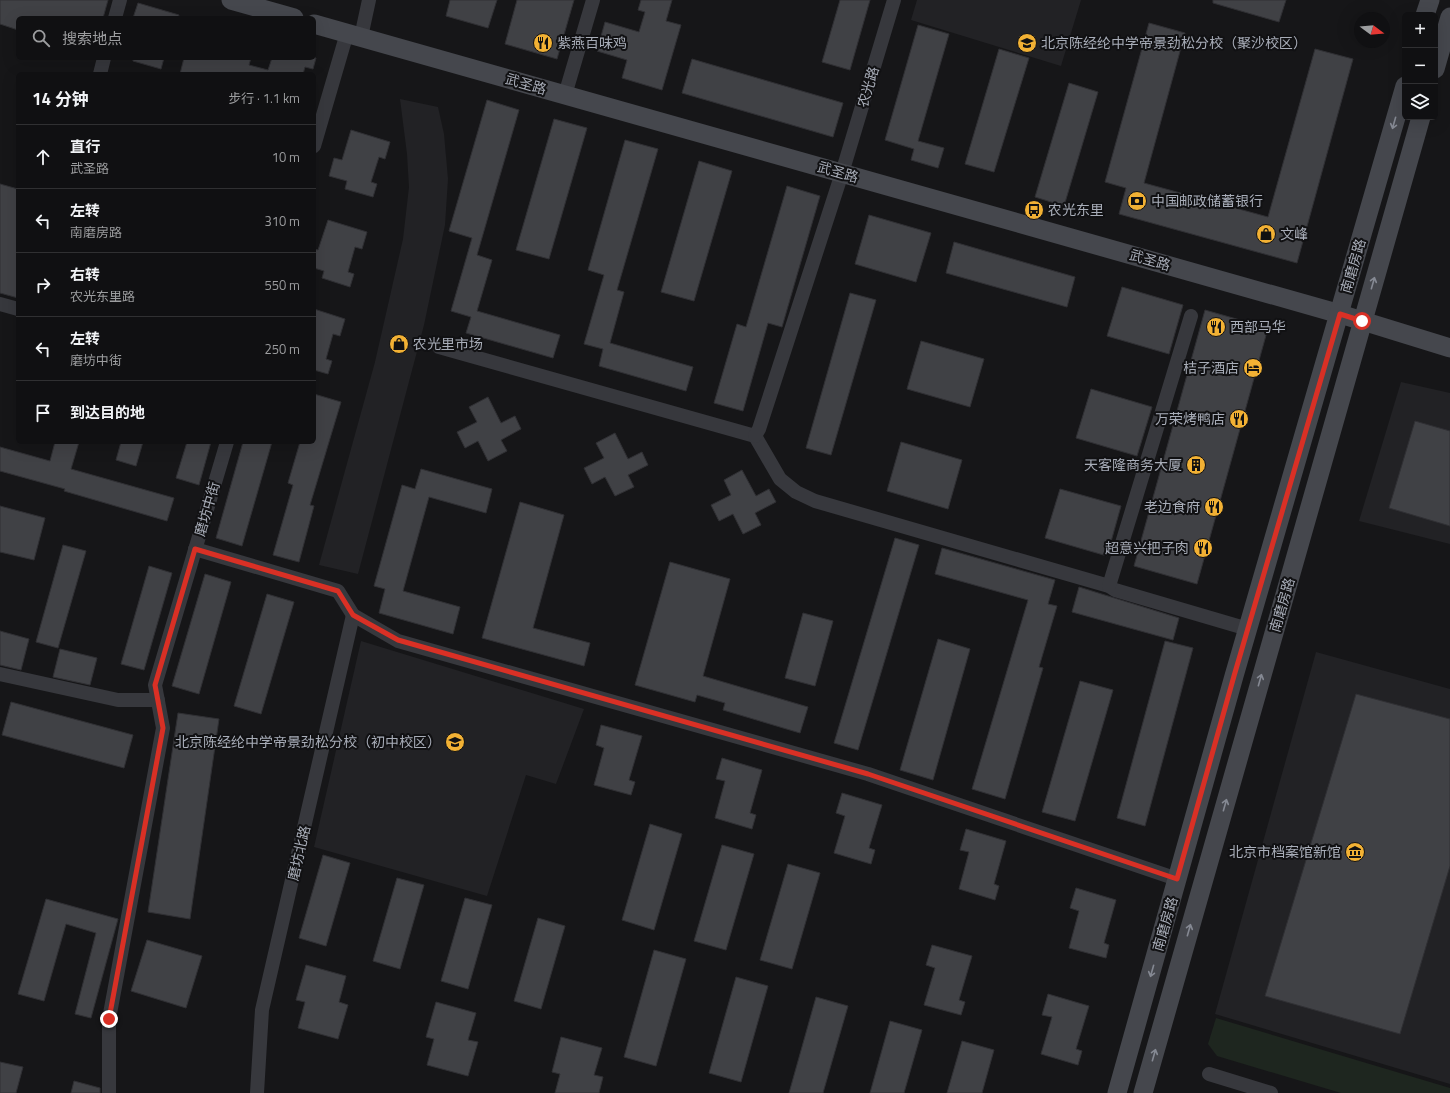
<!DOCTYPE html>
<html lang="zh">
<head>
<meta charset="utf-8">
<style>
	:root { --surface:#101012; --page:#1e1e20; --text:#f1f3f6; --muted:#9c9d9f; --line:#303032 }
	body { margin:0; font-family:"Titillium Web","Noto Sans SC",sans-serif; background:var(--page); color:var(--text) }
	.controls { position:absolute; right:12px; top:12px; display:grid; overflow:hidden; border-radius:6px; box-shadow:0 4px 16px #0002 }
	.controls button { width:36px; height:36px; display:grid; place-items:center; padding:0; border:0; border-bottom:1px solid var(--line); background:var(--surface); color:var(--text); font:20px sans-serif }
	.compass { position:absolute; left:1354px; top:12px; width:36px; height:36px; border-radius:50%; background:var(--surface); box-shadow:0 4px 16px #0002; rotate:106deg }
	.stop { position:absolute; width:12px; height:12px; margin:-9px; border:3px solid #d93025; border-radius:50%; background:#fff }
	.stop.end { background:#d93025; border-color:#fff; box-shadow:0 1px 4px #0008 }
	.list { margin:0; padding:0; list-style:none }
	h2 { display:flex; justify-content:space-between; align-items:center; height:52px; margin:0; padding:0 16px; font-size:17px }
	h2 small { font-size:13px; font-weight:400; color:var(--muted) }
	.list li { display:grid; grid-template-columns:26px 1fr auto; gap:12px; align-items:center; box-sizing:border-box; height:64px; padding:0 16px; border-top:1px solid var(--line) }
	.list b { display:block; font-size:15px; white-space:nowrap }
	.list p { margin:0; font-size:13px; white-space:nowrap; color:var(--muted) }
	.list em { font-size:13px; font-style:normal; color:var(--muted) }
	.icon { flex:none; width:22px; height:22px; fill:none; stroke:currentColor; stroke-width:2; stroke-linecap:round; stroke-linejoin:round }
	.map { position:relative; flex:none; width:1450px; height:1093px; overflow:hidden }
	.search { position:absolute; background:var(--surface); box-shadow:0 4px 16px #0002; left:16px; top:16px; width:300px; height:44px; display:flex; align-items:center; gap:10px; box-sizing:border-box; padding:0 14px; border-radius:6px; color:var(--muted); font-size:15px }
	.panel { position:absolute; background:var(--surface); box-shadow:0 4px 16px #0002; left:16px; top:72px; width:300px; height:372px; border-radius:6px }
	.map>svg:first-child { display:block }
	.built { fill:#222225 }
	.green { fill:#1e261f }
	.building { fill:#404145; stroke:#303034 }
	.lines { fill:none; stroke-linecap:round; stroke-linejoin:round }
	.street { stroke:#37383d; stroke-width:14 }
	.secondary { stroke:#45474d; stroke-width:19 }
	.oneway { stroke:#858993 }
	.route { stroke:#d93025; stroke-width:5 }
	.labels { text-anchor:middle; stroke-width:4; stroke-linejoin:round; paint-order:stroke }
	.poi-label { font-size:14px; fill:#a8adb8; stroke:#111113; text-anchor:start }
	.street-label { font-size:14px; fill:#a8adb8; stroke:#111113 }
</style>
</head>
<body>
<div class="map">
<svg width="1450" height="1093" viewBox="0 0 1450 1093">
	<rect width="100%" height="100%" fill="#161618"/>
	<g class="built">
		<polygon points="917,0 1081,0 1061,66 911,20"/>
		<polygon points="400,99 438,107 444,134 448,179 445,225 424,325 358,574 319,565 375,362 403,239 409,187 407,154"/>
		<polygon points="1401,382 1450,393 1450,544 1359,521"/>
		<polygon points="361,641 584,709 556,784 526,775 487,896 314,847"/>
		<polygon points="1316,652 1450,689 1450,1084 1215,1014"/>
	</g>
	<polygon class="green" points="1216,1018 1450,1088 1450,1093 1341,1093 1217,1056 1208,1044"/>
	<g class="building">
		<polygon points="0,0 108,0 103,18 18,18 18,30 0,24"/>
		<polygon points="450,0 497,0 488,28 446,16"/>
		<polygon points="517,0 574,0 557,59 505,44"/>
		<polygon points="641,0 672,0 666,21 681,25 662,90 622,78 627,60 597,51 605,22 639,32 645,12 638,10"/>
		<polygon points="840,0 870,0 850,70 822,62"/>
		<polygon points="1213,0 1286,0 1279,22 1213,3"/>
		<polygon points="138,3 179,15 178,18 133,18"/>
		<polygon points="1149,23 1185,33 1144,183 1268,217 1315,49 1353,59 1297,263 1119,214 1126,188 1105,182"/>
		<polygon points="918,25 949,34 918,141 944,148 938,168 911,160 914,149 885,140"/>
		<polygon points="999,49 1029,58 994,172 965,164"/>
		<polygon points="133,58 164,58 161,69 133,61"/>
		<polygon points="184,58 251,58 249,65 268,70 272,58 316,58 313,69 305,67 303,74 180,74"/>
		<polygon points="692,59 843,103 833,137 682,93"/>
		<polygon points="1069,83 1098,92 1064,206 1035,197"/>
		<polygon points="487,100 519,110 477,255 492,260 477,311 560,335 553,358 466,333 471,317 451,311 472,238 449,231"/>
		<polygon points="554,119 587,128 549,259 516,250"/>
		<polygon points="351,130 390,142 385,159 379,157 371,182 377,184 373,197 345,189 347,181 329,176 334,158 342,160"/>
		<polygon points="625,140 658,149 617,290 624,292 610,343 693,367 686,391 599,366 603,349 584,344 604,275 588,270"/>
		<polygon points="699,161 732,171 694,301 661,292"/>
		<polygon points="0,184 18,189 18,298 0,293"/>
		<polygon points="787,186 820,196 782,327 768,323 743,411 714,403 737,324 746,327"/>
		<polygon points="869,215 931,233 916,282 855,264"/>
		<polygon points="328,220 367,232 362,249 355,247 348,272 354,274 350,287 322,278 324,271 314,268 314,249 318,250"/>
		<polygon points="954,242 1075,277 1067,307 946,273"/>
		<polygon points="1122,287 1183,305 1169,354 1107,336"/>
		<polygon points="850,293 876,300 831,455 806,448"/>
		<polygon points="314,309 345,319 340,336 333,334 326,359 332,361 328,374 314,370"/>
		<polygon points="1205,310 1268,328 1197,584 1134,566"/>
		<polygon points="921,341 984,359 970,407 907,389"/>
		<polygon points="1091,389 1152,407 1137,456 1076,438"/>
		<polygon points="314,394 341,402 310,505 314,506 299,562 273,555 293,485 288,483 300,442 314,442"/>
		<polygon points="488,397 501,423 515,416 521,429 501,440 507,451 488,461 478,441 465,448 457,432 477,422 469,407"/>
		<polygon points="1415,421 1450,431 1450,526 1389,508"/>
		<polygon points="615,433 628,459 642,452 648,465 628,475 634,487 615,496 605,477 592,484 584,468 604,458 596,443"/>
		<polygon points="55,442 79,442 71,469 174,498 167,521 64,491 65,489 0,471 0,447 50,461"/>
		<polygon points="121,442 143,442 136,466 116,460"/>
		<polygon points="187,442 211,442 199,485 176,478"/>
		<polygon points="243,442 272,442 242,546 216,538"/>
		<polygon points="901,442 962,460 948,509 887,491"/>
		<polygon points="421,469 492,489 486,513 429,497 403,591 460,607 453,634 379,613 385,589 374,586 402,485 415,489"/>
		<polygon points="742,470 756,496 769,489 776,502 755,513 761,525 743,534 733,514 719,521 711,505 731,495 724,480"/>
		<polygon points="1060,489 1121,506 1107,556 1045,538"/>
		<polygon points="520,502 564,515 533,628 590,643 584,666 482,638"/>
		<polygon points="0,506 45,518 34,560 0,552"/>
		<polygon points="895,538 919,545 858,750 834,743"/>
		<polygon points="63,545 86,551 58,648 36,642"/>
		<polygon points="942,548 1055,580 1048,604 1057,606 1039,667 1043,668 1005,799 972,789 1028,600 935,574"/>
		<polygon points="670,562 730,579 703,676 808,707 800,733 723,710 725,703 697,695 695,702 635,685"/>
		<polygon points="149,566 172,573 144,670 121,664"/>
		<polygon points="205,574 231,582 199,694 172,686"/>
		<polygon points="1079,587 1179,618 1173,640 1072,612"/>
		<polygon points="267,594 294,602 261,714 234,706"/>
		<polygon points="803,613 833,621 815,686 785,678"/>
		<polygon points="0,631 29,639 21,670 0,665"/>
		<polygon points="938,639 970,649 933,780 900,770"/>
		<polygon points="1165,641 1193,648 1145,826 1117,818"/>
		<polygon points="60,649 97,658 90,685 53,677"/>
		<polygon points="1080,681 1113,690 1075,821 1042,812"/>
		<polygon points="1356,694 1450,719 1450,866 1400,1034 1265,996"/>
		<polygon points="11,702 133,735 124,768 2,735"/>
		<polygon points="178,713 219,719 190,919 148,912"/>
		<polygon points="601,725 642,736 629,780 635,782 631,795 594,785 604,748 596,745"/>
		<polygon points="722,758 762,770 750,813 756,815 752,829 715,818 725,781 716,779"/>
		<polygon points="842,793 882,805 869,848 875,850 871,864 834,853 845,816 836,813"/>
		<polygon points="650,824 682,834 654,930 622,920"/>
		<polygon points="966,829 1006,841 994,884 999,886 995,900 959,889 969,852 960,850"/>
		<polygon points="722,845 754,854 726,950 694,941"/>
		<polygon points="323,855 350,863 326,946 299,938"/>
		<polygon points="788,864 820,873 792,969 760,960"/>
		<polygon points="397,878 424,885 400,969 373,961"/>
		<polygon points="1076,888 1116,900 1104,943 1109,945 1106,958 1069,948 1079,911 1070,908"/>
		<polygon points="465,898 492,905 468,989 441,981"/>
		<polygon points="46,899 118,919 91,1018 75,1014 96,933 66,924 44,1001 18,994"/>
		<polygon points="538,918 565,926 541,1009 514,1001"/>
		<polygon points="147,940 202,956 186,1008 131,991"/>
		<polygon points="932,945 972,956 959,1000 965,1002 961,1015 924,1005 935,968 926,965"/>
		<polygon points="654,950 686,959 656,1066 624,1057"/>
		<polygon points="306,965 346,976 339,1002 348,1005 338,1039 298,1028 305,1002 296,1000"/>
		<polygon points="736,977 768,986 741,1082 709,1073"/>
		<polygon points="1048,994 1089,1006 1076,1049 1082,1051 1078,1065 1041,1054 1052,1017 1042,1015"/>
		<polygon points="816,997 848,1006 823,1093 789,1093"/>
		<polygon points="436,1002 476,1013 468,1040 478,1042 468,1076 427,1065 434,1039 426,1037"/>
		<polygon points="890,1021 922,1030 904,1093 870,1093"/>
		<polygon points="561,1037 602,1048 594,1075 603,1077 599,1093 555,1093 560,1074 552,1072"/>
		<polygon points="962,1041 994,1050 982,1093 947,1093"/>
		<polygon points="0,1062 23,1067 16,1093 0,1093"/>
		<polygon points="74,1081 100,1088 100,1093 71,1093"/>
	</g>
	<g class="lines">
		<g class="street">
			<polyline points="115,18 120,0"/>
			<polyline points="361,37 369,0"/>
			<polyline points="100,74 104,58"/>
			<polyline points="565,95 593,0"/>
			<polyline points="314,146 347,33"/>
			<polyline points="0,304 18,309"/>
			<polyline points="439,347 755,436 780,479 796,492 815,501 1109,586 1115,590 1248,629"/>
			<polyline points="755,436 759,429 842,173 894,0"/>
			<polyline points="195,549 338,591 353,615 398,641 868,774 1177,879"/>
			<polyline points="1109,586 1191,316"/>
			<polyline points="0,674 118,700 158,700"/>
			<polyline points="1209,1074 1271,1093"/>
			<polyline points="109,1093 109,1019 163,728 155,685 227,442"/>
			<polyline points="257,1093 262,1010 353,615"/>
		</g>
		<g class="secondary">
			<polyline points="231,0 294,18"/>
			<polyline points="1425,15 1430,0"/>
			<polyline points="314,24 1340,314 1450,348"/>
			<polyline points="1435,69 1450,17"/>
			<polyline points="1117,1093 1234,676 1405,86"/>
			<polyline points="1143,1093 1421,117"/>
		</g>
	</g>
	<defs><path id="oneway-shaft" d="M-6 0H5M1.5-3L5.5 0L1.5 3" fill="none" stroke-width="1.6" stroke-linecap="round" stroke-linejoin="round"/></defs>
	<g class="oneway">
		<use href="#oneway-shaft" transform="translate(1394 123) rotate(106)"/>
		<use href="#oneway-shaft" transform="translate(1373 283) rotate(-74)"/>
		<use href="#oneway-shaft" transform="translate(1260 680) rotate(-74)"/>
		<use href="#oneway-shaft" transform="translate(1225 805) rotate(-74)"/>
		<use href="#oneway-shaft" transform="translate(1189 930) rotate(-74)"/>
		<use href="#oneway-shaft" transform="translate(1152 971) rotate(106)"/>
		<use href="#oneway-shaft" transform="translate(1154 1055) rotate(-74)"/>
	</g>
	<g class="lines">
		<polyline class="route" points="109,1019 163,728 155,685 195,549 338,591 353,615 398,640 868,774 1177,879 1234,676 1340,314 1362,321"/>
	</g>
	<defs>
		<symbol id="restaurant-disc" viewBox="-11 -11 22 22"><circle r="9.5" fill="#f2b134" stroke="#111113"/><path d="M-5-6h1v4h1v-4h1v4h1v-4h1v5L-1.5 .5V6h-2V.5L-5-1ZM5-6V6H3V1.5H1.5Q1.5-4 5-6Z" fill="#111"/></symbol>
		<symbol id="school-disc" viewBox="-11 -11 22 22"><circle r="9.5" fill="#f2b134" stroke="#111113"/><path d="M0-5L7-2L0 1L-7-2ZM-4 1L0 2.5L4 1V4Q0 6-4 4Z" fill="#111"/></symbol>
		<symbol id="bank-disc" viewBox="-11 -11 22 22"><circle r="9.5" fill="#f2b134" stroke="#111113"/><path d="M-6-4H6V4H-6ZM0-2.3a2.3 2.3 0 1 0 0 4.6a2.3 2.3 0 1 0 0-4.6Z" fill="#111"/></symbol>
		<symbol id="bus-disc" viewBox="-11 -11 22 22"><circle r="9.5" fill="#f2b134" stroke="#111113"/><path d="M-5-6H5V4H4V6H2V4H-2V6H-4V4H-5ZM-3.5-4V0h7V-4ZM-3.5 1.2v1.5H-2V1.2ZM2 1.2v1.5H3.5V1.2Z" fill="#111"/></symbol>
		<symbol id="shop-disc" viewBox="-11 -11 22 22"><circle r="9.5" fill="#f2b134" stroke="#111113"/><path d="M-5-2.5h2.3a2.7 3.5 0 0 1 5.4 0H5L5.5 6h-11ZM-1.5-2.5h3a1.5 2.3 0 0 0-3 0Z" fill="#111"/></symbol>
		<symbol id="hotel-disc" viewBox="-11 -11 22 22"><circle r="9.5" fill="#f2b134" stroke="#111113"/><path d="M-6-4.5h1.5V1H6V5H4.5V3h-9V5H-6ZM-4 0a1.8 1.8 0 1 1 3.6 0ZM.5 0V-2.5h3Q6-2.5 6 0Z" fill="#111"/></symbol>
		<symbol id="building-disc" viewBox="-11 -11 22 22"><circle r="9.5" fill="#f2b134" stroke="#111113"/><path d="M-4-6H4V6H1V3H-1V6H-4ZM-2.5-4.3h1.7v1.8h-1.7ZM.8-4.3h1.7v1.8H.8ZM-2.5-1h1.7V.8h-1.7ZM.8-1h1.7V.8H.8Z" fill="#111"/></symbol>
		<symbol id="museum-disc" viewBox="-11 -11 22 22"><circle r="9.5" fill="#f2b134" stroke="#111113"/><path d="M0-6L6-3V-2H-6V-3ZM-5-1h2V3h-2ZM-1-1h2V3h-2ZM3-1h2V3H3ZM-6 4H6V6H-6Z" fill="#111"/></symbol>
	</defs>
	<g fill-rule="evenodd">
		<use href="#restaurant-disc" x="532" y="32" width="22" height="22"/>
		<use href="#school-disc" x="1016" y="32" width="22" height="22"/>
		<use href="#bank-disc" x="1126" y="190" width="22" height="22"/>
		<use href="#bus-disc" x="1023" y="199" width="22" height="22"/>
		<use href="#shop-disc" x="1255" y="223" width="22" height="22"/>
		<use href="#restaurant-disc" x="1205" y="316" width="22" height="22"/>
		<use href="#shop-disc" x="388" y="333" width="22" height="22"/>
		<use href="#hotel-disc" x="1242" y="357" width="22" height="22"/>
		<use href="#restaurant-disc" x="1228" y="408" width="22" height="22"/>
		<use href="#building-disc" x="1185" y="454" width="22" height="22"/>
		<use href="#restaurant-disc" x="1203" y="496" width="22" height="22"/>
		<use href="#restaurant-disc" x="1192" y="537" width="22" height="22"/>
		<use href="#school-disc" x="444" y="731" width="22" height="22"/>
		<use href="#museum-disc" x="1344" y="841" width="22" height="22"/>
	</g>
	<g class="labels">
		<g class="poi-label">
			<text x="557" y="48">紫燕百味鸡</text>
			<text x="1041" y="48">北京陈经纶中学帝景劲松分校（聚沙校区）</text>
			<text x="1151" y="206">中国邮政储蓄银行</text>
			<text x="1048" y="215">农光东里</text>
			<text x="1280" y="239">文峰</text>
			<text x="1230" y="332">西部马华</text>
			<text x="413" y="349">农光里市场</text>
			<text x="1239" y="373" text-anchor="end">桔子酒店</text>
			<text x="1225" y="424" text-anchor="end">万荣烤鸭店</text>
			<text x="1182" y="470" text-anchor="end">天客隆商务大厦</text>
			<text x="1200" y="512" text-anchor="end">老边食府</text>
			<text x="1189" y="553" text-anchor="end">超意兴把子肉</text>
			<text x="441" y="747" text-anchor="end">北京陈经纶中学帝景劲松分校（初中校区）</text>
			<text x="1341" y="857" text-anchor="end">北京市档案馆新馆</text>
		</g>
		<g class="street-label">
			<text transform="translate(526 84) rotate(16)" y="5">武圣路</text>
			<text transform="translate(868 87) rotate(-73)" y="5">农光路</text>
			<text transform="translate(838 172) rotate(16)" y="5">武圣路</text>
			<text transform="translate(1150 260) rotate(16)" y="5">武圣路</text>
			<text transform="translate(1353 266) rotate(-74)" y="5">南磨房路</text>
			<text transform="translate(207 509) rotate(-74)" y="5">磨坊中街</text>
			<text transform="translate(1282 605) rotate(-74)" y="5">南磨房路</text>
			<text transform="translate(299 853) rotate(-77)" y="5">磨坊北路</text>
			<text transform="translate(1165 924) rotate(-74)" y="5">南磨房路</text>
		</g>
	</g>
</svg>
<div class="controls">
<button>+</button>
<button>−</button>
<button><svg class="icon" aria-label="layers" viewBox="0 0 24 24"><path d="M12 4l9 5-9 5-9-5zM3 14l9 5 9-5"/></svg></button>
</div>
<svg class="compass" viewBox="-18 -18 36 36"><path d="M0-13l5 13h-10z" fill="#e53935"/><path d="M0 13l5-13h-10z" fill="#9c9d9f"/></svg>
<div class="stop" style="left:1362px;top:321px"></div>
<div class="stop end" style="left:109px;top:1019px"></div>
<div class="search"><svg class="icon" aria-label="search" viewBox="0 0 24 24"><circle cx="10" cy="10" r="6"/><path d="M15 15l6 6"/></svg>搜索地点</div>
<section class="panel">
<h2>14 分钟<small>步行 · 1.1 km</small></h2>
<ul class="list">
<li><svg class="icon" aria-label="ahead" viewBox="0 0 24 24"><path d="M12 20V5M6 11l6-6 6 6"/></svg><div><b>直行</b><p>武圣路</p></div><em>10 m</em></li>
<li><svg class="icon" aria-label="left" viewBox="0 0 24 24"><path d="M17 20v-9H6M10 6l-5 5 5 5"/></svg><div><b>左转</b><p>南磨房路</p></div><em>310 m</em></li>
<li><svg class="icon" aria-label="right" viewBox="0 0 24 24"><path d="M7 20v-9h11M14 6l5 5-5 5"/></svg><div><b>右转</b><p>农光东里路</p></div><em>550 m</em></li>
<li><svg class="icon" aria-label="left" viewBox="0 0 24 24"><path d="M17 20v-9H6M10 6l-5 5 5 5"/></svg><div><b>左转</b><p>磨坊中街</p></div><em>250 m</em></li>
<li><svg class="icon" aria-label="arrive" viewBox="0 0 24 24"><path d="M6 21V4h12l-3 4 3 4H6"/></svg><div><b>到达目的地</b></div></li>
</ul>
</section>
</div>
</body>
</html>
